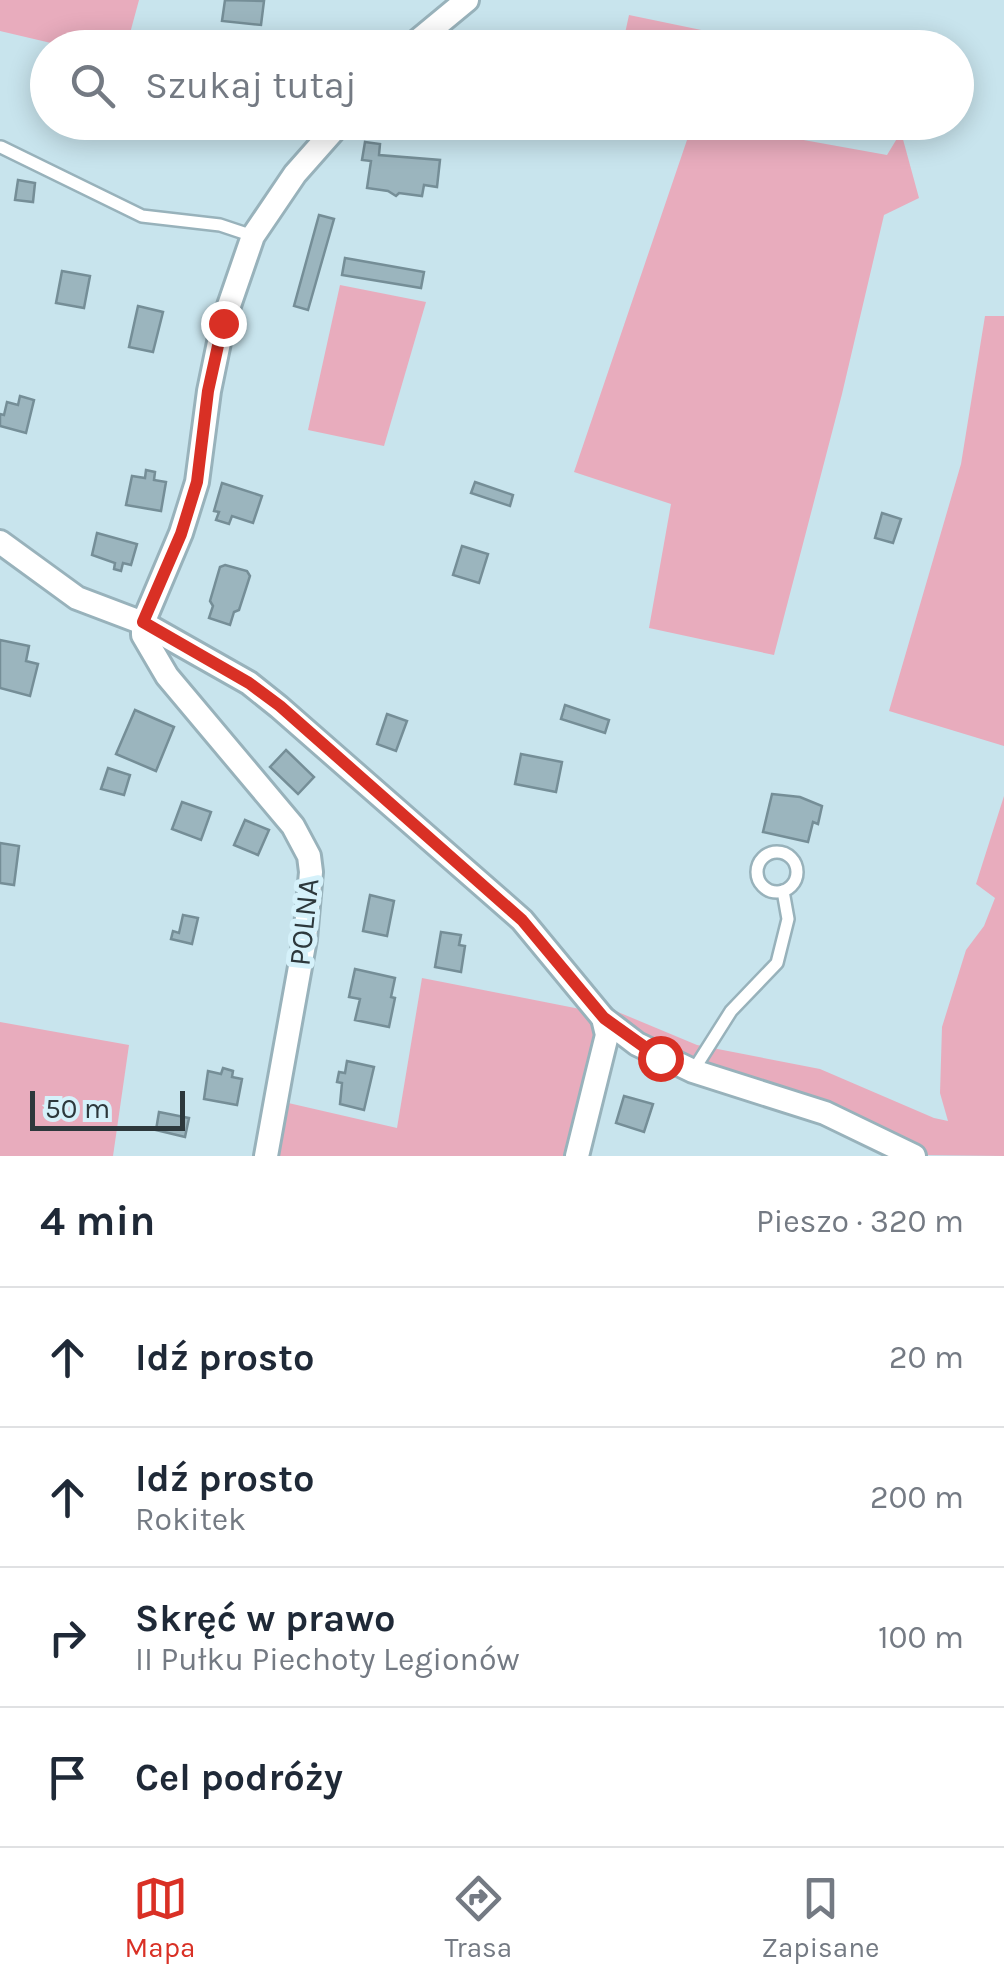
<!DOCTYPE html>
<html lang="pl">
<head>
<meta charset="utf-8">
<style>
	:root { --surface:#fff; --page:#f2f2f3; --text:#1f2937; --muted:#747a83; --line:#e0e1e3; --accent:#d93025 }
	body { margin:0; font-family:Karla,sans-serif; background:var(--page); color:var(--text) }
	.scale { position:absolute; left:30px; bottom:25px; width:155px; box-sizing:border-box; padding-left:10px; border:5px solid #2d383c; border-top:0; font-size:28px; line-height:35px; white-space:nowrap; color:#2d383c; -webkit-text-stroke:8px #d5f1fa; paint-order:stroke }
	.stop { position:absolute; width:30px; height:30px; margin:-22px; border:8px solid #d93025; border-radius:50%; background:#fff }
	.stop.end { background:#d93025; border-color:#fff; box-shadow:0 2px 10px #0008 }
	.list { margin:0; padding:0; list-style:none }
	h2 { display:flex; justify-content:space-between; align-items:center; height:130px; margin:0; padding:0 40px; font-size:42px }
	h2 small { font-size:32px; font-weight:400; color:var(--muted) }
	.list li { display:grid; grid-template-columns:65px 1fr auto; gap:30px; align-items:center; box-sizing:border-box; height:140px; padding:0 40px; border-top:2px solid var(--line) }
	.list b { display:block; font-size:38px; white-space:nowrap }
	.list p { margin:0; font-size:32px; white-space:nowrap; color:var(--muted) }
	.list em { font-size:32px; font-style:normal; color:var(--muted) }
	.icon { flex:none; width:55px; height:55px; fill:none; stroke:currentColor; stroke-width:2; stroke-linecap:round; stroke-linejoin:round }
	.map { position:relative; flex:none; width:1004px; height:1156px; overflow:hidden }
	.search { position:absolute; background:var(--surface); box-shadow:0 5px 25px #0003; left:30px; right:30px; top:30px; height:110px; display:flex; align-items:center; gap:25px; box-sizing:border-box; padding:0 35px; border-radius:55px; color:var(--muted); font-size:38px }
	.sheet { height:690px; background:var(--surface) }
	nav { display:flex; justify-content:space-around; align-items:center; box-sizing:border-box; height:140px; border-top:2px solid var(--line); background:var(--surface); font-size:28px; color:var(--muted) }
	nav a { display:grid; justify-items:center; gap:5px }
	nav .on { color:var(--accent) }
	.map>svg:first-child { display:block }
	.green { fill:#e8acbd }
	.building { fill:#9bb5be; stroke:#758e97; stroke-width:2.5 }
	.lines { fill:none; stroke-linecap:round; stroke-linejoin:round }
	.lane-casing { stroke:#98b2bb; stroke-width:16 }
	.street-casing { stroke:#98b2bb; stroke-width:28 }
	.lane { stroke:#fff; stroke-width:11 }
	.street { stroke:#fff; stroke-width:22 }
	.route { stroke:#d93025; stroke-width:12 }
	.labels { text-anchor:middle; stroke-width:10; stroke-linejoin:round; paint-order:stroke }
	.street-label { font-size:30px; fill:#2d383c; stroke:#d5f1fa }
</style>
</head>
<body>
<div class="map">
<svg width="1004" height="1156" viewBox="0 0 1004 1156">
	<rect width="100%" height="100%" fill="#c8e4ed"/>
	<g class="green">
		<polygon points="0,0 139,0 126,48 68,47 0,31"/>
		<polygon points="629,15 783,47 622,47"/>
		<polygon points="649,123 797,123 798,139 887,155 901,132 919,198 884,215 842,394 774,655 649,628 671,504 574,472 687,140"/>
		<polygon points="340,285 426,302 384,446 308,430"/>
		<polygon points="985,316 1004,316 1004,746 889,711 961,464"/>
		<polygon points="1004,796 1004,1156 925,1155 825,1106 642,1041 606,1007 697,1045 820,1069 934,1118 948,1121 940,1093 942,1027 966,950 984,926 995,898 976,884"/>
		<polygon points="422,978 580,1009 594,1025 597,1037 569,1156 274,1156 284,1102 397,1128"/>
		<polygon points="0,1022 129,1045 113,1156 0,1156"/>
	</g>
	<g class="building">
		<polygon points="225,0 264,1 261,25 222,21"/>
		<polygon points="365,142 380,144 379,155 440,160 437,187 424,185 422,196 399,193 396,196 388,191 367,188 371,161 362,160"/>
		<polygon points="18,180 35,183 33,202 15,200"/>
		<polygon points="319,215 334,219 308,310 294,306"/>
		<polygon points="345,258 424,272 421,288 342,275"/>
		<polygon points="62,271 90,276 84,308 56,303"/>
		<polygon points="138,306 163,312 153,352 129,347"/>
		<polygon points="20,396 34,400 26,433 0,426 0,414 4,415 7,402 18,405"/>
		<polygon points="146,470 155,472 154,480 166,482 161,511 126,505 132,476 145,478"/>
		<polygon points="475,482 513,495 510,506 471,493"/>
		<polygon points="222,483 262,496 253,523 232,516 229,524 216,520 219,512 214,511"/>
		<polygon points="882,513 901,519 893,543 875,538"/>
		<polygon points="97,533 137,544 131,565 123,563 121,571 114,569 115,563 92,555"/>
		<polygon points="462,546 488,554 479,583 453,575"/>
		<polygon points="225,565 247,571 250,576 239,610 234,612 230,625 209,618 213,606 210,601 220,567"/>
		<polygon points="0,640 29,646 26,661 38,664 30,696 0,688"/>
		<polygon points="565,705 609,720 605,733 561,719"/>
		<polygon points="135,710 174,727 156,771 116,754"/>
		<polygon points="387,714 407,721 396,751 377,744"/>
		<polygon points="286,750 314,777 298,794 270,767"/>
		<polygon points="521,754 562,762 556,792 515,784"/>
		<polygon points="108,768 130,775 124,795 101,789"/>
		<polygon points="772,794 800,797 822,806 818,824 813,822 808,842 763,832"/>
		<polygon points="182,802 211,812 201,840 172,829"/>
		<polygon points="245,820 269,830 258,855 234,845"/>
		<polygon points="0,843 19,846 14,885 0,883"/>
		<polygon points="370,895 394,901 387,936 363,931"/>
		<polygon points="183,915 198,918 192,944 171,939 173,931 179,933"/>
		<polygon points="441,932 461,935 459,945 465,946 461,972 435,967"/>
		<polygon points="355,969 395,978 391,997 395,998 389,1027 355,1020 360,999 349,997"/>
		<polygon points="347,1061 374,1067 364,1110 340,1104 342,1083 337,1082 339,1072 345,1073"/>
		<polygon points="223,1068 233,1071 232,1077 242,1079 237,1105 204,1099 208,1071 221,1074"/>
		<polygon points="624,1096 653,1104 644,1132 616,1123"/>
		<polygon points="159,1112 189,1118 185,1137 156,1130"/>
	</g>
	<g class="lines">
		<defs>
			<g id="lane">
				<polyline points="1,147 142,216 220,225 253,236"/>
				<circle cx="777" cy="872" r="20"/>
				<polyline points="693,1071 731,1011 777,963 788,919 783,891"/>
			</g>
			<g id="street">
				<polyline points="409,48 467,0"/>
				<polyline points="0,542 77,598 143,623 249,683 279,707 522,920 603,1018 637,1044 693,1071 825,1113 914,1156"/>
				<polyline points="266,1156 305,939 311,872 309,856 293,826 167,676 143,635 143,623 181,533 197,482 209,391 223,323 253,236 295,174 341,122"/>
				<polyline points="577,1156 607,1035 603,1018"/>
			</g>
		</defs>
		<use href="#lane" class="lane-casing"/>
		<use href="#street" class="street-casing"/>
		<use href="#lane" class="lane"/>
		<use href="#street" class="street"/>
	</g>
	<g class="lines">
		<polyline class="route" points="223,323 208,391 197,482 181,534 143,622 249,683 280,706 522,920 604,1018 660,1058"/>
	</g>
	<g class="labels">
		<g class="street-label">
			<text transform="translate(304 922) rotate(-84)" y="10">POLNA</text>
		</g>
	</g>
</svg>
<div class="scale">50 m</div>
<div class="stop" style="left:660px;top:1058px"></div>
<div class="stop end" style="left:223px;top:323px"></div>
<div class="search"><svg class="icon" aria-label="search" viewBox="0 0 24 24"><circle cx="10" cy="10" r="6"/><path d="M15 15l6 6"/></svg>Szukaj tutaj</div>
</div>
<section class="sheet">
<h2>4 min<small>Pieszo · 320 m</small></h2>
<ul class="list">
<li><svg class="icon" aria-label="ahead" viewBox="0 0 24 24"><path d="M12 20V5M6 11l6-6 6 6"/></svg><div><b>Idź prosto</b></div><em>20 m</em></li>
<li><svg class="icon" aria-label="ahead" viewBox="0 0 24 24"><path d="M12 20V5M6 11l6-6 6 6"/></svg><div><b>Idź prosto</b><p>Rokitek</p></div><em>200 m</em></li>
<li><svg class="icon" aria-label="right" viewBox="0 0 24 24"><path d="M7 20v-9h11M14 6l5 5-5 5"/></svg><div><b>Skręć w prawo</b><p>II Pułku Piechoty Legionów</p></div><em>100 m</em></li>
<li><svg class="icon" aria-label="arrive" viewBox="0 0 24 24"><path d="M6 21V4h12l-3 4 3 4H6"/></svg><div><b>Cel podróży</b></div></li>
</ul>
</section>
<nav>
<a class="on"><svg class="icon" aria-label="map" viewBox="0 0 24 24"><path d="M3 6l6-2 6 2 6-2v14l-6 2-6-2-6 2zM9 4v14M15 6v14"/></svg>Mapa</a>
<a><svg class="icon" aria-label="directions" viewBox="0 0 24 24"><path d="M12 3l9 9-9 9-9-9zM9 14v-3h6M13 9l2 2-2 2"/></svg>Trasa</a>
<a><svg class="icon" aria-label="saved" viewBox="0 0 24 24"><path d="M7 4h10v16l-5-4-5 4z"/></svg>Zapisane</a>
</nav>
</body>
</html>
